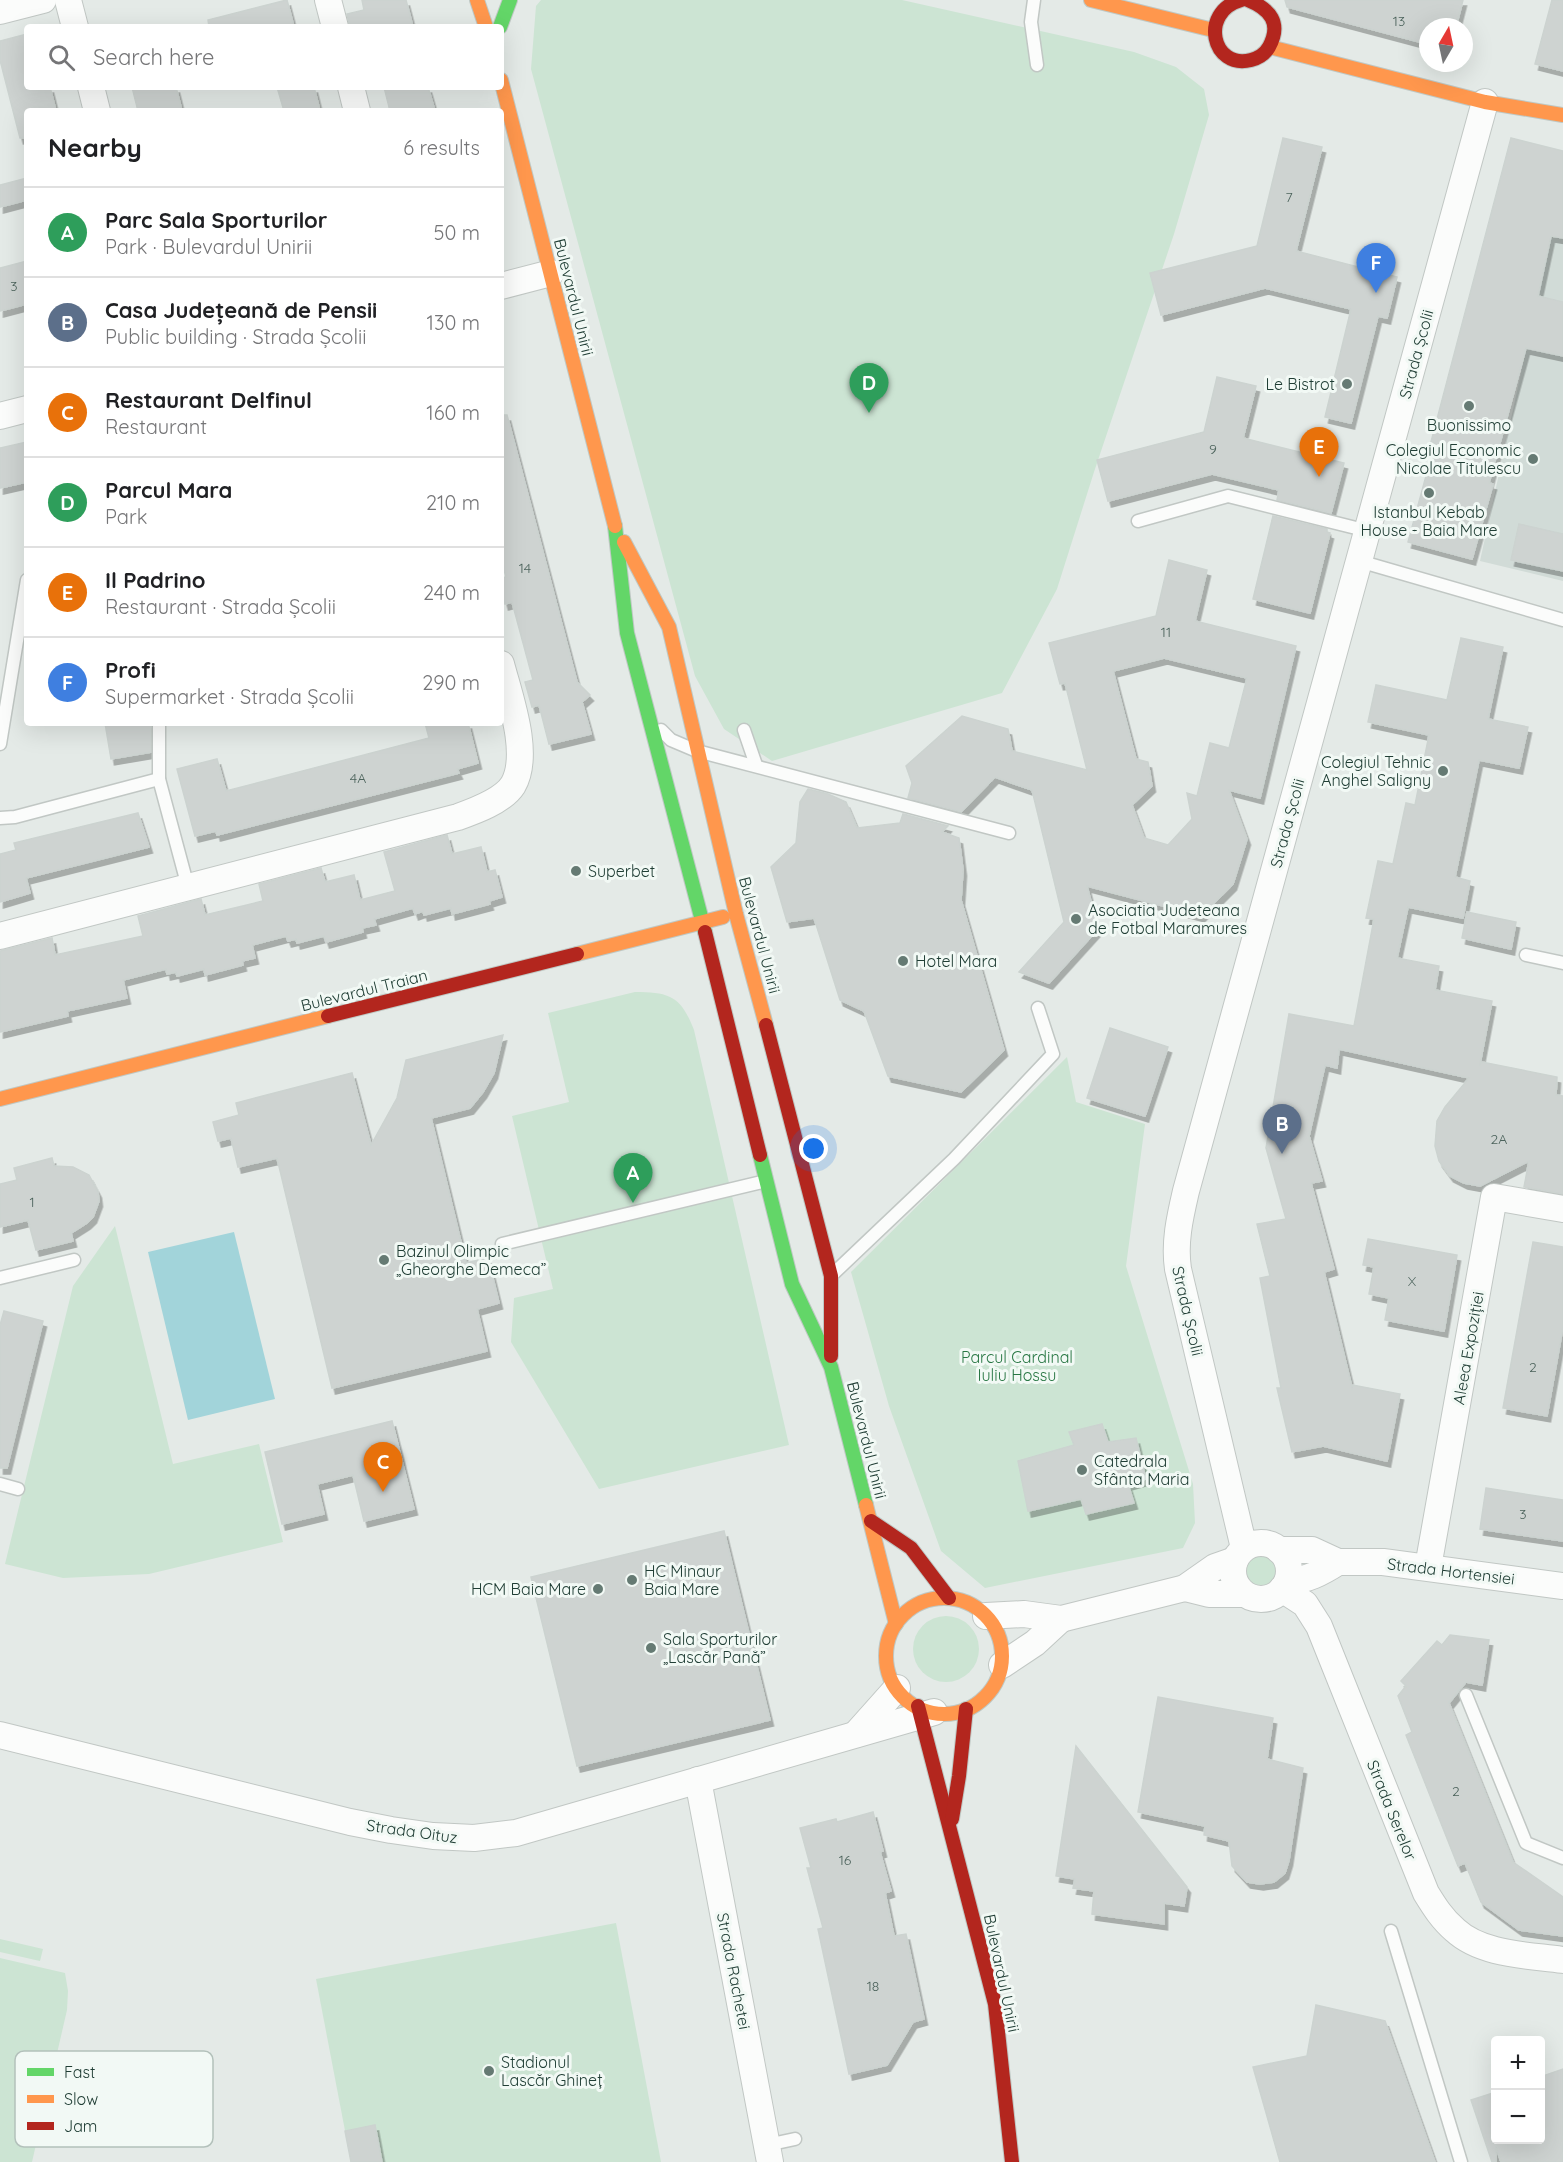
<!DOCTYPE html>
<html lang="en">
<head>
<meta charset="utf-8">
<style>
	:root { --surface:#fff; --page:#f6f6f6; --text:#202124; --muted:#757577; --line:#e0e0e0; --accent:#657a73 }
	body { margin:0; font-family:Quicksand,sans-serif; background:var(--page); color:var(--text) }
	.controls { position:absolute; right:18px; bottom:18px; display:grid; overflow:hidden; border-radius:6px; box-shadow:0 6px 24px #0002 }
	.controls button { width:54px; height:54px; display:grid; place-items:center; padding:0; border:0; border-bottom:2px solid var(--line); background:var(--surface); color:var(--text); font:30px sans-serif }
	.compass { position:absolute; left:1419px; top:18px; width:54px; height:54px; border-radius:50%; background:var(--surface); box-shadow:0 6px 24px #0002; rotate:9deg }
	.you { position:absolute; left:814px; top:1149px; width:21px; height:21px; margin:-15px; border:4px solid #fff; border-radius:50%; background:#1a73e8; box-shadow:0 0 0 9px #1a73e833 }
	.badge { display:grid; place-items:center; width:39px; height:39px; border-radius:50%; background:var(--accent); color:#fff; font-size:20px; font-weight:700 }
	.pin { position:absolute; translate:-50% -50px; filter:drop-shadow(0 2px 3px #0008) }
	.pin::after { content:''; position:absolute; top:32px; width:21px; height:18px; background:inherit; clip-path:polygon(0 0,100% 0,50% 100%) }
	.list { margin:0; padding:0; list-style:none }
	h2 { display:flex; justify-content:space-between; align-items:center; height:78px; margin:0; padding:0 24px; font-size:26px }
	h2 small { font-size:20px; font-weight:400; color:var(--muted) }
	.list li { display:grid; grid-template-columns:39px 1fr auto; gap:18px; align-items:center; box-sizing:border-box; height:90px; padding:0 24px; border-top:2px solid var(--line) }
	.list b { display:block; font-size:22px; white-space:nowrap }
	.list p { margin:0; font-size:20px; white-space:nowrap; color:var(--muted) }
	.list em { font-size:20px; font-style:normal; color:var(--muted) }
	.icon { flex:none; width:33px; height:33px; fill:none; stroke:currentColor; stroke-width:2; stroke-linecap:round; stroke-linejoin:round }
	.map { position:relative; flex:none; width:1563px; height:2162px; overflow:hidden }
	.search { position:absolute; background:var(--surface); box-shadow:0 6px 24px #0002; left:24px; top:24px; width:480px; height:66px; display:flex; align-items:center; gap:15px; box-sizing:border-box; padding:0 21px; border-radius:6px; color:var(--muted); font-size:22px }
	.panel { position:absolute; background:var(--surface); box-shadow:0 6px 24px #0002; left:24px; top:108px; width:480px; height:618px; border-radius:6px }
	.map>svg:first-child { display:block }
	.built { fill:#d1dbd7 }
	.green { fill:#cce4d3 }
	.water { fill:#a2d4da }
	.building { fill:#ced3d1; stroke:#ccd3d0; stroke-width:1.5; fill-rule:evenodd; filter:url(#shadow) }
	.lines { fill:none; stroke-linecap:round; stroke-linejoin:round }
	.lane-casing { stroke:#c1c7c4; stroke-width:15 }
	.street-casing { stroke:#c1c7c4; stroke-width:28 }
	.fast-casing { stroke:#bfc8c4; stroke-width:16 }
	.slow-casing { stroke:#bfc8c4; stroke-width:16 }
	.jam-casing { stroke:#bfc8c4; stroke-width:16 }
	.lane { stroke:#fbfcfb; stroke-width:12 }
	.street { stroke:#fbfcfb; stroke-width:26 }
	.fast { stroke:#63d668; stroke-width:14 }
	.slow { stroke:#ff974d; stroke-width:14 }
	.jam { stroke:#b3261e; stroke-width:14 }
	.poi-dot { fill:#657a73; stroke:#f2f9f5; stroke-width:2 }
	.labels { text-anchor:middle; stroke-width:6; stroke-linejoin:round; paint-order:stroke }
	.number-label { font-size:14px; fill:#4c635c }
	.street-label { font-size:16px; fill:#203e35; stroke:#f2f9f5 }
	.poi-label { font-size:16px; fill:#203e35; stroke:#f2f9f5; text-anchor:start }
	.park-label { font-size:16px; fill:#287744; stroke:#f2f9f5 }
	.key { fill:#f2f9f5; stroke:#b3c1bb; stroke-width:1.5 }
	.key-label { font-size:16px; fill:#203e35 }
</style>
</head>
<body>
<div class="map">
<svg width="1563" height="2162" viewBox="0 0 1563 2162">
	<defs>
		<filter id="shadow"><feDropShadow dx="3.5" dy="6" stdDeviation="0" flood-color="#0004"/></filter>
	</defs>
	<rect width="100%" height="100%" fill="#e4eae7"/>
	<polygon class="built" points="1563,180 1563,581 1480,561"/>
	<g class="green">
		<polygon points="541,0 902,0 1134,52 1176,67 1204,89 1209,115 1174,234 1094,472 1057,589 1002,693 772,761 724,729 695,676 531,69 536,6"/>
		<path d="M635,992C671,992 681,997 694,1030L789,1445L599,1489L511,1342L514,1298L553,1289L512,1116L569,1102L548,1013Z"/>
		<polygon points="1067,1057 1076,1102 1145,1124 1126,1266 1193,1484 1195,1523 1183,1548 985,1588 941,1551 889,1406 851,1272"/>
		<polygon points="115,1226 173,1464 259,1444 283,1542 149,1574 63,1578 5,1564 73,1286"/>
		<circle cx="1261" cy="1571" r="16"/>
		<circle cx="946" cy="1649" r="33"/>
		<polygon points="616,1923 661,2162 351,2162 316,1979"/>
		<polygon points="0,1939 43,1949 40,1961 0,1952"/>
		<polygon points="0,1958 65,1973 68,1991 67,2010 32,2162 0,2162"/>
	</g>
	<polygon class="water" points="234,1232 275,1399 188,1420 148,1252"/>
	<g class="building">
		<polygon points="287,0 294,27 209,27 208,20"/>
		<polygon points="362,0 406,0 413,27 350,27 347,14 364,10"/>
		<polygon points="1285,0 1463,0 1456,27 1428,27 1427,44 1287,7"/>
		<polygon points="1552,0 1563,0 1563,71 1535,64"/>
		<polygon points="27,34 27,87 50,87 56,111 27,111 27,138 20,138 0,60 0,41"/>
		<polygon points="132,87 176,87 182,111 138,111"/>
		<polygon points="277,87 314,87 320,111 284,111"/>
		<polygon points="384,87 428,87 435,111 390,111"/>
		<polygon points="1283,138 1322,147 1296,251 1397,277 1387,318 1378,316 1351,423 1325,417 1351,309 1265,288 1161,315 1150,273 1257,246"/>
		<polygon points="1511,138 1563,151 1563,238 1551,236 1538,296 1563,302 1563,356 1526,348 1489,483 1493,484 1472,559 1408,542 1435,443 1431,442"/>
		<polygon points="27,178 27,200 0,207 0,185"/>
		<polygon points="27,261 27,304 0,311 0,268"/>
		<polygon points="1217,377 1256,386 1243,438 1344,463 1331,513 1277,500 1279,490 1212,474 1108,501 1097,460 1204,432"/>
		<polygon points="501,415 507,415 577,682 590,695 582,702 591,734 549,744 539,705 532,707 525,682 533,680 512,602 505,604 501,589 501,578 506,577 501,558"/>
		<polygon points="27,442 27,482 0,488 0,448"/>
		<polygon points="1273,516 1327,529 1327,532 1330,533 1310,613 1253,599"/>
		<polygon points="1519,524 1563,534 1563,571 1511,560"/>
		<path d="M1169,560L1207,570L1195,621L1296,646L1260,798L1229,790L1247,839L1233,884L1201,916L1087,886L1098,929L1049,983L1019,972L1064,922L1032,790L995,777L961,812L908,798L912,783L906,766L962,716L1008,729L1012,751L1087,770L1065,683L1060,684L1049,643L1156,616ZM1164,658L1247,678L1229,748L1210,743L1197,796L1187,793L1192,819L1168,845L1144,838L1132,805L1152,786L1148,762L1136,759L1113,671Z"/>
		<polygon points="1461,638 1503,647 1488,719 1528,727 1519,768 1479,760 1455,877 1470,881 1463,918 1408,907 1397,958 1439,966 1435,990 1492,1001 1480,1064 1482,1062 1557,1077 1556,1095 1563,1096 1563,1194 1524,1187 1529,1161 1480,1186 1464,1183 1450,1176 1439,1161 1435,1146 1437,1121 1445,1107 1469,1078 1339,1049 1337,1068 1325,1065 1309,1136 1322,1181 1311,1183 1334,1269 1324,1272 1352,1388 1353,1385 1400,1394 1387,1461 1323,1446 1292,1452 1277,1388 1281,1388 1260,1278 1270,1276 1257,1224 1286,1219 1266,1148 1289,1014 1354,1026 1374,919 1366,918 1378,861 1393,864 1406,803 1415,805 1429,735 1368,722 1376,685 1447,700"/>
		<polygon points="105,723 151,723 151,752 111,759"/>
		<polygon points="425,723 468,723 478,763 457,769 459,773 217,835 216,831 195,836 177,769 217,759 226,791 429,738"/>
		<polygon points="808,789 828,794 846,802 857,828 900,823 903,814 948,826 942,832 959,838 963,870 961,900 1004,1050 961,1092 888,1076 864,1011 840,1000 814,918 787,922 771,867 796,843 800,802"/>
		<polygon points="138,813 149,847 26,878 30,893 0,902 0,854 16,850 14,843"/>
		<polygon points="447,835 452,854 481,847 487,872 495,870 502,897 489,901 490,904 452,914 451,908 424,915 423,911 415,914 413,908 374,919 376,925 362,928 363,932 326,942 324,936 297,943 296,939 288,941 286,936 252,945 255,958 242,961 243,965 205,975 204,969 177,976 176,972 167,974 166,969 123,980 127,998 67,1011 68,1016 0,1032 0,951 52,938 55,955 143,936 138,916 201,899 205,915 263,901 259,884 321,868 325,882 354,875 360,900 395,891 384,852"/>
		<polygon points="1467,912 1516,922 1511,949 1462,938"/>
		<polygon points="1110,1028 1168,1047 1145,1116 1087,1098"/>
		<polygon points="503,1035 494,1073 483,1092 470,1108 431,1118 466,1263 488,1258 499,1303 477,1309 487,1351 332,1388 277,1158 238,1167 231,1138 218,1141 213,1122 239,1115 236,1103 352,1073 371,1145 397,1098 406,1060"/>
		<polygon points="52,1158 54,1166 73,1167 89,1175 98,1192 99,1201 93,1217 87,1223 71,1233 73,1241 36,1250 28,1220 0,1227 0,1184 17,1180 14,1168"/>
		<polygon points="1368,1239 1457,1255 1444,1331 1385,1320 1389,1298 1369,1294 1374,1267 1363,1265"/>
		<polygon points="1533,1242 1563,1247 1563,1327 1547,1416 1503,1408"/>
		<polygon points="4,1311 43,1321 7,1468 0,1468 0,1325"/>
		<polygon points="392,1421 414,1509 364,1521 353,1475 317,1484 324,1514 282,1524 265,1452"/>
		<polygon points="1102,1424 1108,1442 1136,1438 1146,1479 1128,1484 1134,1503 1086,1514 1081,1499 1028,1511 1018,1461 1074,1445 1069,1432"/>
		<polygon points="1486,1488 1563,1500 1563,1541 1480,1529"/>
		<polygon points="724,1531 770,1720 577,1766 531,1577"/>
		<polygon points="1450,1635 1489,1640 1482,1685 1466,1682 1449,1703 1513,1862 1563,1897 1563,1936 1519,1930 1481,1902 1465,1863 1458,1866 1406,1735 1412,1732 1398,1696 1406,1686 1401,1681 1437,1641 1442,1645"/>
		<polygon points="1158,1697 1273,1718 1267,1759 1303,1768 1289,1860 1285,1873 1274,1882 1260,1884 1247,1882 1232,1866 1229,1841 1204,1835 1205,1826 1138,1812"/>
		<polygon points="1076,1746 1187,1887 1184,1906 1164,1903 1164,1924 1092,1914 1094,1891 1073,1888 1075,1879 1056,1876"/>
		<polygon points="873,1812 883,1851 880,1852 891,1891 885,1893 894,1936 906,1934 924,2019 913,2022 887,2065 849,2074 818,1929 823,1928 807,1868 811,1868 800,1828 836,1819 837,1822"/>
		<polygon points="1316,2005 1385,2021 1435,2162 1280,2162 1253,2067 1307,2056"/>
		<polygon points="1563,2069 1563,2162 1501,2162 1496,2147 1496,2162 1492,2162 1471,2100 1496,2092 1496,2139 1540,2139 1540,2077"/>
		<polygon points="375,2125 382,2162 351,2162 345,2131"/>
	</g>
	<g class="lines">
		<defs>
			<g id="lane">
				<polyline points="1034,0 1031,22 1037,65"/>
				<polyline points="1138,521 1228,496 1368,531"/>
				<polyline points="1359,561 1563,620"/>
				<polyline points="159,723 159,779 188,887"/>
				<polyline points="661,730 671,740 697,751 1009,833"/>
				<polyline points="744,730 756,765"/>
				<polyline points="0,744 27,580"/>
				<polyline points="0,818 15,817 159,779"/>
				<polyline points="1526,955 1563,963"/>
				<polyline points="502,1244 766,1181"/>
				<polyline points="834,1273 954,1159 1053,1054 1038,1008"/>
				<polyline points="0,1278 74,1260"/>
				<polyline points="0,1484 18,1489"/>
				<polyline points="1466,1695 1526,1843 1563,1858"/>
				<polyline points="1391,1931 1461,2162"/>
				<polyline points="767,2145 795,2139"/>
			</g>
			<g id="street">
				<polyline points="68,0 75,27"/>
				<polyline points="328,0 335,27"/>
				<polyline points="0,11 43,0"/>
				<polyline points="91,87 97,111"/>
				<polyline points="351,87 357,111"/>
				<polyline points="501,286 551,273"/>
				<polyline points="0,416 27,409"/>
				<path d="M0,936L458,817C475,811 503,801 513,785C531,754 509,695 501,664"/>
				<circle cx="1261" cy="1571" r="28"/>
				<path d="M1244,1548L1178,1269C1174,1242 1180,1217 1186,1191L1485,102"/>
				<polyline points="1279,1550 1312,1550 1338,1562 1383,1562 1563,1586"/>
				<polyline points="1428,1567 1494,1197 1563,1209"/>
				<path d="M1287,1582C1307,1580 1321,1573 1338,1562"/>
				<polyline points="1185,1588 1209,1594 1244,1594"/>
				<path d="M1282,1589L1305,1604L1319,1626L1426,1893C1434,1906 1442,1919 1455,1930C1482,1955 1528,1955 1563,1960"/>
				<polyline points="986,1616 1024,1614 1061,1619 1185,1588 1215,1567 1235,1560"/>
				<polyline points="1002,1665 1035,1643 1061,1619"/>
				<polyline points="856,1734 897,1688"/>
				<polyline points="0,1735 350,1822 391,1830 433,1836 474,1838 516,1833 934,1712"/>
				<polyline points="698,1780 770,2162"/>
			</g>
			<g id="fast">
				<polyline points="500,27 510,0"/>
				<polyline points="615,526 627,633 705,932"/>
				<polyline points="760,1155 792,1284 831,1367 866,1505"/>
			</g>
			<g id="slow">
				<polyline points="477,0 486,27"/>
				<polyline points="1091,0 1213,30"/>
				<polyline points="1270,47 1485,102 1563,115"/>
				<polyline points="501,80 615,526"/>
				<polyline points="624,542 669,627 736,914 766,1025"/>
				<polyline points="577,954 723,917"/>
				<polyline points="0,1099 328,1016"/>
				<polyline points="866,1505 896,1624"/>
				<circle cx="944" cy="1656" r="58"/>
			</g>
			<g id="jam">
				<path d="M1241,0C1199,12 1212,70 1251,60C1259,58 1265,54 1269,47C1282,23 1270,9 1248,0"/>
				<polyline points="705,932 760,1155"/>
				<polyline points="328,1016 577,954"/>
				<polyline points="766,1025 831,1276 831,1356"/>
				<polyline points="871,1521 911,1548 949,1598"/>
				<polyline points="918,1706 995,2004 1012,2162"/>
				<polyline points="952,1819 959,1776 966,1709"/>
			</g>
		</defs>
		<use href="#lane" class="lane-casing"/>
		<use href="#street" class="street-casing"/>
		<use href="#fast" class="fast-casing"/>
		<use href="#slow" class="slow-casing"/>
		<use href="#jam" class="jam-casing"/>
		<use href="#lane" class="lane"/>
		<use href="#street" class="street"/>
		<use href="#fast" class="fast"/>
		<use href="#slow" class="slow"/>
		<use href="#jam" class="jam"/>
	</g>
	<g class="poi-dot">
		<circle cx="1347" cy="384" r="6"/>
		<circle cx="1469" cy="406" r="6"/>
		<circle cx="1533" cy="459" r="6"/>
		<circle cx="1429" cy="493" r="6"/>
		<circle cx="1443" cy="771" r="6"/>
		<circle cx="576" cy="871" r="6"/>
		<circle cx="1076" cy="919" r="6"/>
		<circle cx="903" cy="961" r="6"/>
		<circle cx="384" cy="1260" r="6"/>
		<circle cx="1082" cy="1470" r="6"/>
		<circle cx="632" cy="1580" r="6"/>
		<circle cx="598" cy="1589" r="6"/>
		<circle cx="651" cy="1648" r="6"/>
		<circle cx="489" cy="2071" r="6"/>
	</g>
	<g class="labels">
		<g class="number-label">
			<text x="1399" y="26">13</text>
			<text x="1289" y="202">7</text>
			<text x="14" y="291">3</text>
			<text x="1213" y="454">9</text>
			<text x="525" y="573">14</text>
			<text x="1166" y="637">11</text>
			<text x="358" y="783">4A</text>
			<text x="1499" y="1144">2A</text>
			<text x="32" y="1207">1</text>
			<text x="1412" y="1286">X</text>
			<text x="1533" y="1372">2</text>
			<text x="1523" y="1519">3</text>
			<text x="1456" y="1796">2</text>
			<text x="845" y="1865">16</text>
			<text x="873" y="1991">18</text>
		</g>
		<g class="street-label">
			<text transform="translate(574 297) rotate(76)" y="6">Bulevardul Unirii</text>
			<text transform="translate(1416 354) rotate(-75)" y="6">Strada Școlii</text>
			<text transform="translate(1287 823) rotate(-75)" y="6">Strada Școlii</text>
			<text transform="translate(760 935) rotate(75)" y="6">Bulevardul Unirii</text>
			<text transform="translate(364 990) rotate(-14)" y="6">Bulevardul Traian</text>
			<text transform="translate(1188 1311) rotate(77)" y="6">Strada Școlii</text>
			<text transform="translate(1468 1348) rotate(-80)" y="6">Aleea Expoziției</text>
			<text transform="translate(867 1440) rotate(76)" y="6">Bulevardul Unirii</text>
			<text transform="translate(1451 1571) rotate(7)" y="6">Strada Hortensiei</text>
			<text transform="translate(1392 1810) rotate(68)" y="6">Strada Serelor</text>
			<text transform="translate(412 1831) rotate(8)" y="6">Strada Oituz</text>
			<text transform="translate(734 1971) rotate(79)" y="6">Strada Rachetei</text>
			<text transform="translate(1002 1973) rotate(78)" y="6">Bulevardul Unirii</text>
		</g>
		<g class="poi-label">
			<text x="1335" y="390" text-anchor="end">Le Bistrot</text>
			<text x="1469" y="431" text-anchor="middle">Buonissimo</text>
			<text x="1521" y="456" text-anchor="end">Colegiul Economic<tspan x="1521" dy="18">Nicolae Titulescu</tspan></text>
			<text x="1429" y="518" text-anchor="middle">Istanbul Kebab<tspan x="1429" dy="18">House - Baia Mare</tspan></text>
			<text x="1431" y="768" text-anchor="end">Colegiul Tehnic<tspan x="1431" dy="18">Anghel Saligny</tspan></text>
			<text x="588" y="877">Superbet</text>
			<text x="1088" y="916">Asociatia Judeteana<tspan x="1088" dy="18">de Fotbal Maramures</tspan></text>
			<text x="915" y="967">Hotel Mara</text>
			<text x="396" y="1257">Bazinul Olimpic<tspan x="396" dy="18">„Gheorghe Demeca”</tspan></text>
			<text x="1094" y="1467">Catedrala<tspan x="1094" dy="18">Sfânta Maria</tspan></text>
			<text x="644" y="1577">HC Minaur<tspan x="644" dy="18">Baia Mare</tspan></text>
			<text x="586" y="1595" text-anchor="end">HCM Baia Mare</text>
			<text x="663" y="1645">Sala Sporturilor<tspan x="663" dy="18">„Lascăr Pană”</tspan></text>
			<text x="501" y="2068">Stadionul<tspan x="501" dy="18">Lascăr Ghineț</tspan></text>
		</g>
		<g class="park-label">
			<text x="1017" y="1363">Parcul Cardinal<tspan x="1017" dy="18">Iuliu Hossu</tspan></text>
		</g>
	</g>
	<rect x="15" y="2051" width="198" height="96" rx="9" class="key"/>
	<rect x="27" y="2068" width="27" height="8" fill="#63d668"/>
	<rect x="27" y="2095" width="27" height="8" fill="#ff974d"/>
	<rect x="27" y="2122" width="27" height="8" fill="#b3261e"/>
	<g class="key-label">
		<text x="64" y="2078">Fast</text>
		<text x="64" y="2105">Slow</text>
		<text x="64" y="2132">Jam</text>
	</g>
</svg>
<div class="controls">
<button>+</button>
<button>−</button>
</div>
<svg class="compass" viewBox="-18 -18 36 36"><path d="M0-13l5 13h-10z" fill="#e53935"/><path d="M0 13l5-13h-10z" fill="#757577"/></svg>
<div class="you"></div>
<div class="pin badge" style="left:633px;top:1203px;background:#2e9e5b">A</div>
<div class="pin badge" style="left:1282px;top:1154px;background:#5c6f8a">B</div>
<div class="pin badge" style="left:383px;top:1492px;background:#e8710a">C</div>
<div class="pin badge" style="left:869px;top:413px;background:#2e9e5b">D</div>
<div class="pin badge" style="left:1319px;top:477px;background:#e8710a">E</div>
<div class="pin badge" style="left:1376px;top:293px;background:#3f7fe0">F</div>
<div class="search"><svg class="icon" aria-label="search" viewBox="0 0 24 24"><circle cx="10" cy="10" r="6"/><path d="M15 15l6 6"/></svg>Search here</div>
<section class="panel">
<h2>Nearby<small>6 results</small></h2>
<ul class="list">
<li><span class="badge" style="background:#2e9e5b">A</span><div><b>Parc Sala Sporturilor</b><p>Park · Bulevardul Unirii</p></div><em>50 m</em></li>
<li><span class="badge" style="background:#5c6f8a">B</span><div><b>Casa Județeană de Pensii</b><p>Public building · Strada Școlii</p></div><em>130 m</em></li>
<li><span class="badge" style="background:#e8710a">C</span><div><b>Restaurant Delfinul</b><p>Restaurant</p></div><em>160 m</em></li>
<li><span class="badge" style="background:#2e9e5b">D</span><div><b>Parcul Mara</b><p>Park</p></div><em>210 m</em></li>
<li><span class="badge" style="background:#e8710a">E</span><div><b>Il Padrino</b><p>Restaurant · Strada Școlii</p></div><em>240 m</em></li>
<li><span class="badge" style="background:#3f7fe0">F</span><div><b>Profi</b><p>Supermarket · Strada Școlii</p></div><em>290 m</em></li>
</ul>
</section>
</div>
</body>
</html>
